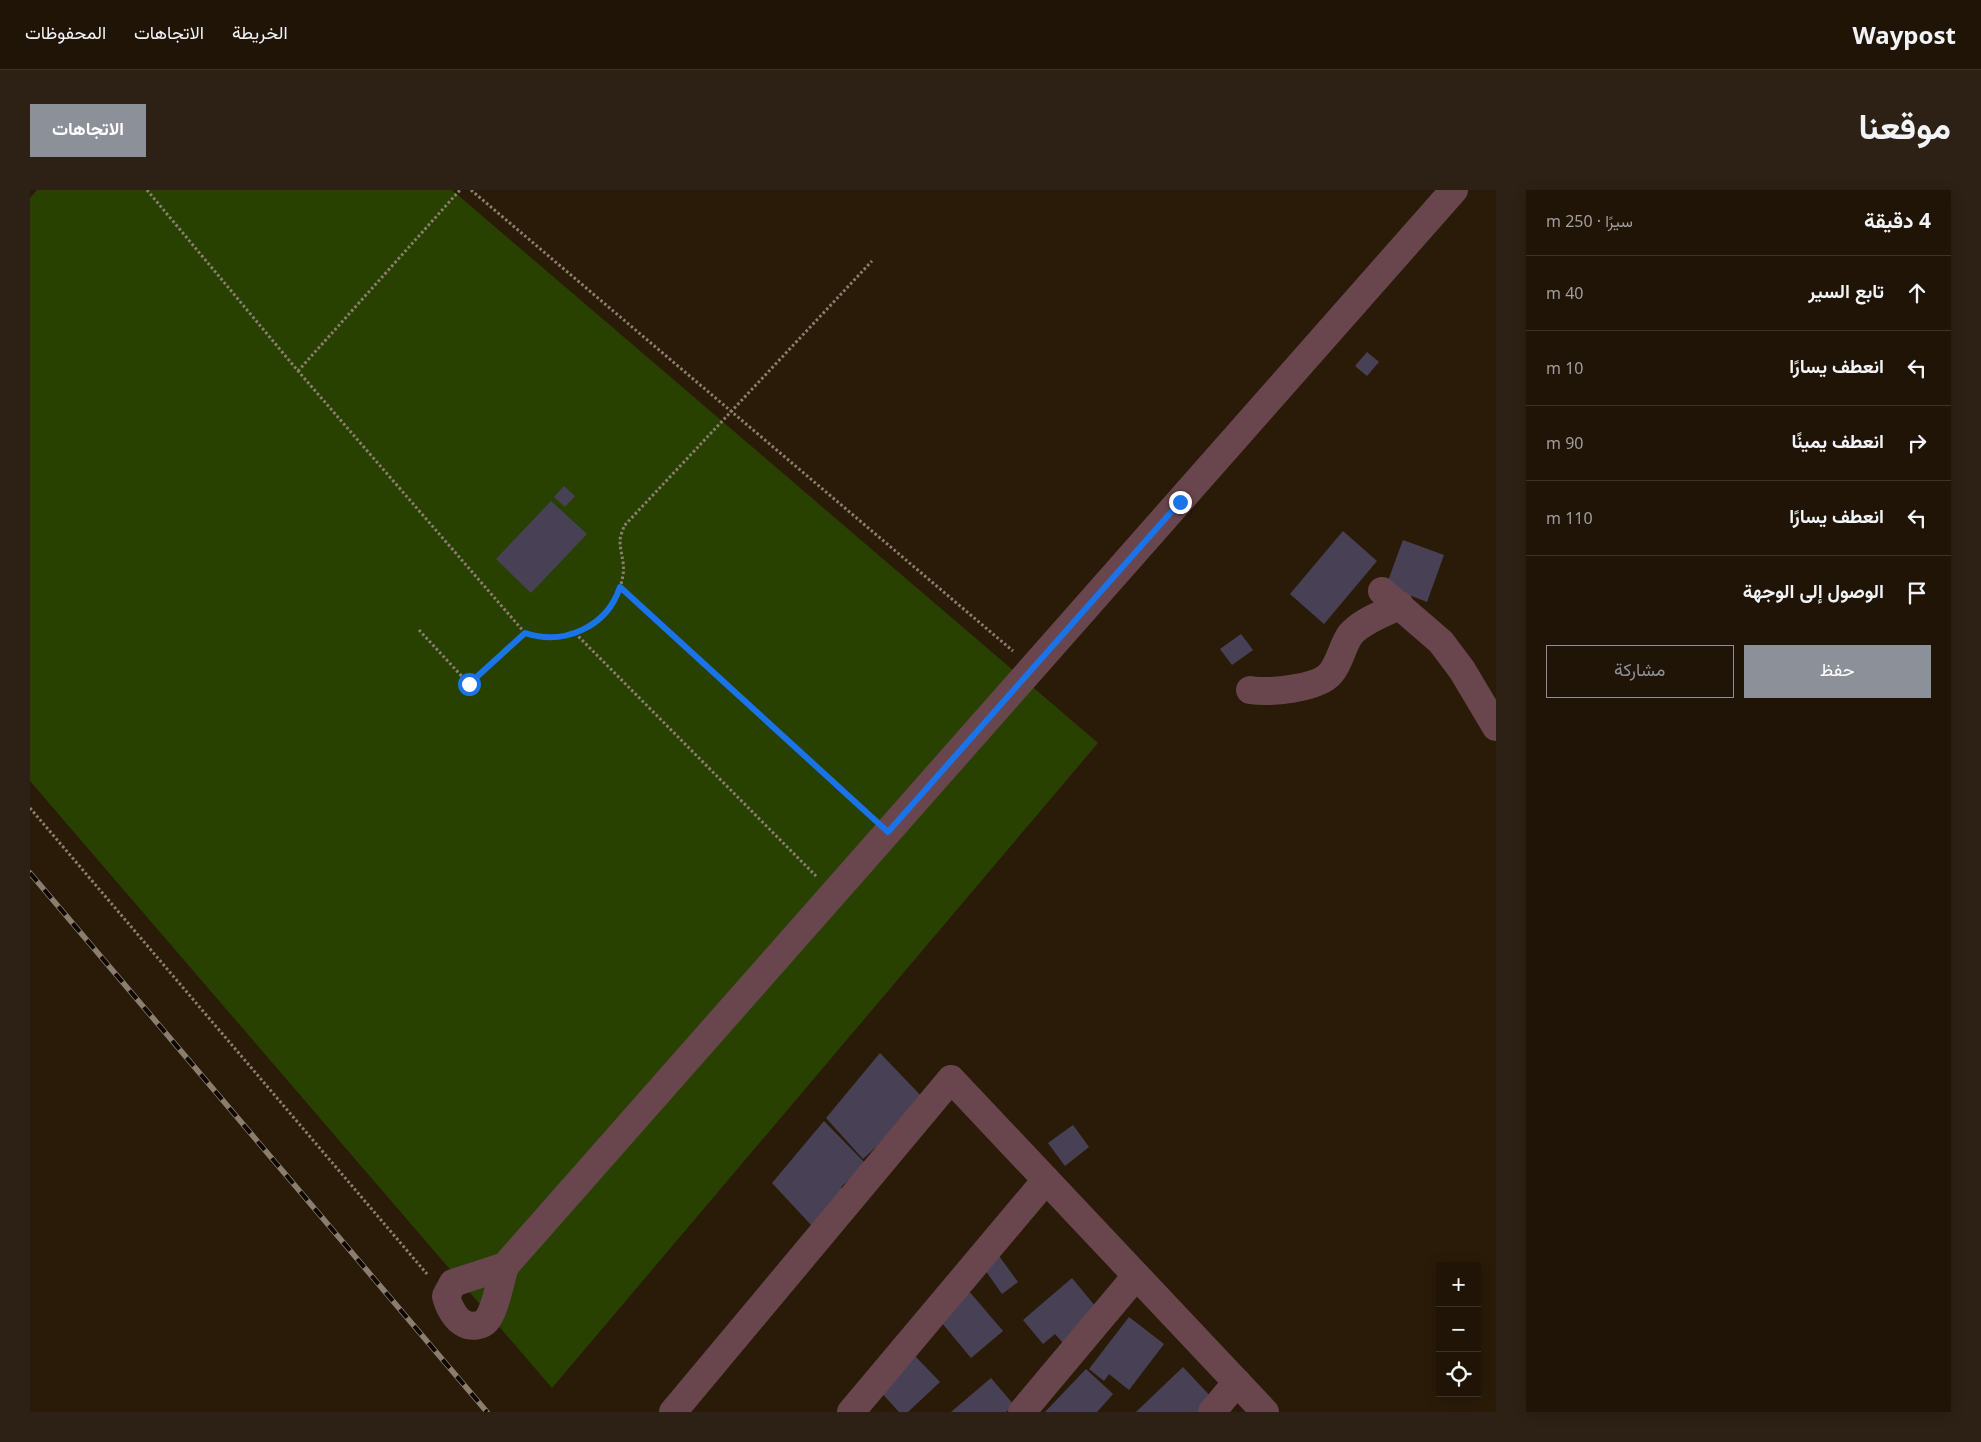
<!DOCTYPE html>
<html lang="ar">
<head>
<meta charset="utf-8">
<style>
	:root { --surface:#201407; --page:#2d2115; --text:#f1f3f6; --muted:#a29e9b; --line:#3d3328; --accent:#8c9099 }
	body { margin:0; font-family:"Noto Sans",Vazirmatn,sans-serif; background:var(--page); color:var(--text); direction:rtl }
	.controls { position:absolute; right:15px; bottom:15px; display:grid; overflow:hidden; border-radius:0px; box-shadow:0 2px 12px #0003 }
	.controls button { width:45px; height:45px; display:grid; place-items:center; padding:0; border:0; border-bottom:1px solid var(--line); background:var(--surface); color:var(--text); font:25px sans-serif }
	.stop { position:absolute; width:15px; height:15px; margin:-11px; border:4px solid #1a73e8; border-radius:50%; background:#fff }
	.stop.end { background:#1a73e8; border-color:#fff; box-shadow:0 1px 5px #0008 }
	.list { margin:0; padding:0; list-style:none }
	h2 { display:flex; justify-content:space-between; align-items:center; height:65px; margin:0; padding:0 20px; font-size:21px }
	h2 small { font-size:16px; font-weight:400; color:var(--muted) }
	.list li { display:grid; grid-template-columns:32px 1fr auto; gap:15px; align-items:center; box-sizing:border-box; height:75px; padding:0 20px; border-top:1px solid var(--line) }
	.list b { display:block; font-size:19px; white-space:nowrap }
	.list em { font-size:16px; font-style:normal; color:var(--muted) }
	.actions { display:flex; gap:10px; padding:15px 20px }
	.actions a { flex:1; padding:11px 0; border:1px solid var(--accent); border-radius:0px; text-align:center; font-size:18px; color:var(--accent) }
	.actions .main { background:var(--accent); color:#fff }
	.icon { flex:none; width:28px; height:28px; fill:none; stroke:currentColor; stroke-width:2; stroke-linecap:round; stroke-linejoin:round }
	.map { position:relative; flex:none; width:1466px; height:1222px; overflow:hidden; direction:ltr; border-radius:0px }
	header { display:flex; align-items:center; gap:30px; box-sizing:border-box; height:70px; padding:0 25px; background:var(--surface); border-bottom:1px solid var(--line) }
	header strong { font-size:24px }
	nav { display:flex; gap:28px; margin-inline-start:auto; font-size:18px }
	.intro { display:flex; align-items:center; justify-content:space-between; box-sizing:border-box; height:120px; padding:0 30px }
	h1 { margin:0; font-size:35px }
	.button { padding:12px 22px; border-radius:0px; background:var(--accent); color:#fff; font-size:18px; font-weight:700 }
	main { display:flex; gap:30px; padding:0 30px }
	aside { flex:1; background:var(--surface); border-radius:0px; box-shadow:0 2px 12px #0003 }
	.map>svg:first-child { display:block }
	.green { fill:#294100 }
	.building { fill:#484156 }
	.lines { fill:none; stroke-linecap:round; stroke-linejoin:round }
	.path { stroke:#8c7f70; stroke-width:3; stroke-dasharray:2.5 2.5; stroke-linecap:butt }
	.minor { stroke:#69464d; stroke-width:28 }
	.rail-casing { stroke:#8b7e6f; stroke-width:5.5 }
	.rail { stroke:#0e0703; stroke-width:4; stroke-dasharray:11; stroke-linecap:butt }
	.route { stroke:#1a73e8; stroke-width:6 }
</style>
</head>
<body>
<header>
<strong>Waypost</strong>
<nav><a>الخريطة</a><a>الاتجاهات</a><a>المحفوظات</a></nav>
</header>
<div class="intro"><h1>موقعنا</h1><a class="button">الاتجاهات</a></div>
<main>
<aside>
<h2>4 دقيقة<small>سيرًا · 250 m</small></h2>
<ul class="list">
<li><svg class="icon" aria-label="ahead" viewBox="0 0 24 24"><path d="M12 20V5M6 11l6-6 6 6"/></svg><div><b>تابع السير</b></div><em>40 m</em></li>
<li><svg class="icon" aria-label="left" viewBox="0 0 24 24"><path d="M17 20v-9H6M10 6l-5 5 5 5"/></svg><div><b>انعطف يسارًا</b></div><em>10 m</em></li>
<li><svg class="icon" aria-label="right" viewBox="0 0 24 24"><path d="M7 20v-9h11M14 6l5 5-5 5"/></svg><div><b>انعطف يمينًا</b></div><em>90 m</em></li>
<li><svg class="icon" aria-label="left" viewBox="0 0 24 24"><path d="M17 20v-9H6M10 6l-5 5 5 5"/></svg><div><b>انعطف يسارًا</b></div><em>110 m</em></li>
<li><svg class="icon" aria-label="arrive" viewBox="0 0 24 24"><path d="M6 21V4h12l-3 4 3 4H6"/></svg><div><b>الوصول إلى الوجهة</b></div></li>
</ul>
<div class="actions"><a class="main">حفظ</a><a>مشاركة</a></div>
</aside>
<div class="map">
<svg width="1466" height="1222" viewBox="0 0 1466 1222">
	<rect width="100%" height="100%" fill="#2a1b09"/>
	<polygon class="green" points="7,0 422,0 1068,553 522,1198 0,591 0,8"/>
	<g class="building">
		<polygon points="1337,162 1349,172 1337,186 1325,176"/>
		<polygon points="534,296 545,306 535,317 524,307"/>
		<polygon points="521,311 557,344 501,403 466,369"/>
		<polygon points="1313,341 1347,371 1294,434 1260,404"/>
		<polygon points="1373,350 1414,365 1397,412 1356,396"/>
		<polygon points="1211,444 1223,460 1202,475 1190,459"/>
		<polygon points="850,863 896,911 833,969 796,928"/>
		<polygon points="794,931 836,974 811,997 816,1003 782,1036 742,993"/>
		<polygon points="1043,935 1059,957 1035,976 1018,953"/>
		<polygon points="969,1066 988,1092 972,1104 953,1077"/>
		<polygon points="1042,1088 1070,1122 1033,1153 1025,1144 1013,1154 993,1130"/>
		<polygon points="938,1100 973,1141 941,1168 907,1127"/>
		<polygon points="1099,1127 1134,1154 1099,1200 1079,1184 1074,1191 1059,1179"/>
		<polygon points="885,1166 910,1192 878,1222 869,1222 849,1200"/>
		<polygon points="1153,1177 1183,1209 1170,1222 1106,1222"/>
		<polygon points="1056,1179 1083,1204 1067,1222 1015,1222"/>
		<polygon points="961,1188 984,1215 976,1222 921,1222"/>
	</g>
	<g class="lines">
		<g class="path">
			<polyline points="117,0 268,181 495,443"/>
			<polyline points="441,0 983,461"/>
			<polyline points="268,181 430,0"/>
			<polyline points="589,397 839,625"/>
			<path d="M389,440L439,494L495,443C538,458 586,431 593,385C595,373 590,362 590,351C590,346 593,340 594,336L842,71"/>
			<polyline points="545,443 786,686"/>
			<polyline points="0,618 397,1084"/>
		</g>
		<g class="minor">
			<polyline points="1352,401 1411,452 1432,480 1466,537"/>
			<path d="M1220,500C1239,503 1288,499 1301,483C1310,472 1312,457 1320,445C1331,431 1354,424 1370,415"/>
			<polyline points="475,1076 1424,0"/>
			<path d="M475,1076C471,1088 465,1122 456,1131C452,1136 441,1137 435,1134C425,1130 418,1115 416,1106L423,1093Z"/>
			<polyline points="643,1222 921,889 1235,1222"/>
			<polyline points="821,1222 1016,990"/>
			<polyline points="992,1222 1106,1086"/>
			<polyline points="1182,1222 1207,1192"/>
		</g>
		<defs>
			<polyline id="rail" points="0,683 457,1222"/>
		</defs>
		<use href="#rail" class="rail-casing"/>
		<use href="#rail" class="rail"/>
	</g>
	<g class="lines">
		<path class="route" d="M439,494L495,443C534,456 577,437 590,397L858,642L1150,312"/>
	</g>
</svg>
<div class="controls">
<button>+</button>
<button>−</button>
<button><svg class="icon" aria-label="locate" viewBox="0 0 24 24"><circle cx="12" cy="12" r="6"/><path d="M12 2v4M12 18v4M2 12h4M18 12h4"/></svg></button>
</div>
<div class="stop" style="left:439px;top:494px"></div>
<div class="stop end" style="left:1150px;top:312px"></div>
</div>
</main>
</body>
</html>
